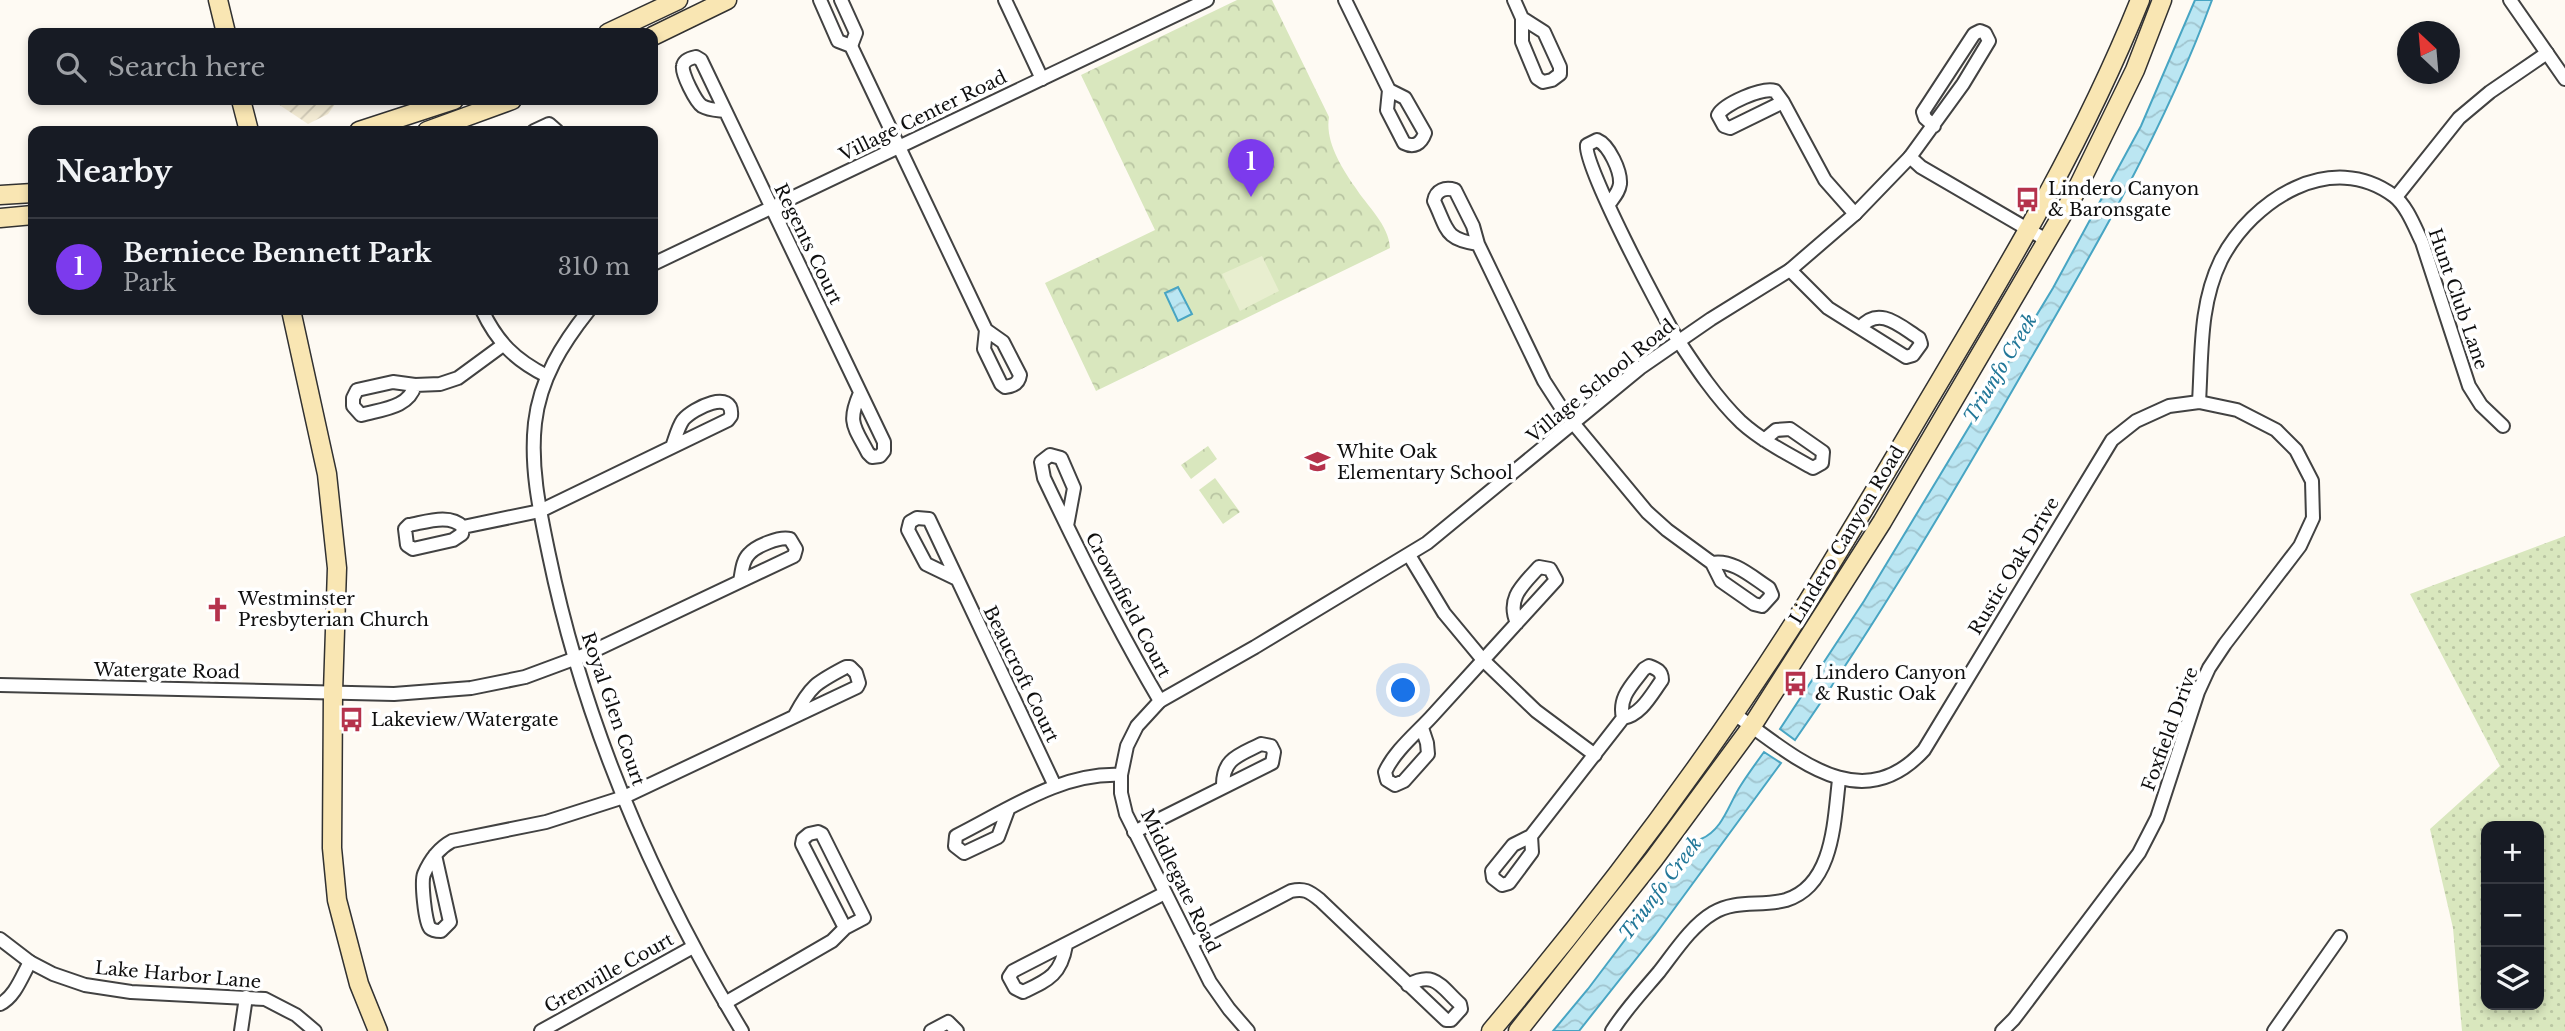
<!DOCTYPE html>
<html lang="en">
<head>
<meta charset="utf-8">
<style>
	:root { --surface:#171b24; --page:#242831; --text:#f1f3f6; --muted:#9ea1a6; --line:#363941; --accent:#7c3aed }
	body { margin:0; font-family:"Libre Baskerville",serif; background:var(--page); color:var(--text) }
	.controls { position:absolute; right:21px; bottom:21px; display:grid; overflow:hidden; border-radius:14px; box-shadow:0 4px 10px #0003 }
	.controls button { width:63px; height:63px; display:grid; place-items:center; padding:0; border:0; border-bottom:2px solid var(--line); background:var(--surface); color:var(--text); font:35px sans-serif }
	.compass { position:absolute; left:2397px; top:21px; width:63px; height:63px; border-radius:50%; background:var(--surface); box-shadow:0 4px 10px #0003; rotate:334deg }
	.you { position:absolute; left:1404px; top:691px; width:24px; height:24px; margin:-18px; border:5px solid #fff; border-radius:50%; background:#1a73e8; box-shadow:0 0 0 10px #1a73e833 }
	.badge { display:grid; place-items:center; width:46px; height:46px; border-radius:50%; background:var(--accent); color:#fff; font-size:23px; font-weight:700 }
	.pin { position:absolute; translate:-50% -58px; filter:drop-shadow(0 2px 4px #0008) }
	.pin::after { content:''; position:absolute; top:37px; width:24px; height:21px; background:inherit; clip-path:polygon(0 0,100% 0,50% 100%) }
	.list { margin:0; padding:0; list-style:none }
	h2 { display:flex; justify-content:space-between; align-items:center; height:91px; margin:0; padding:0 28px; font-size:30px }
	h2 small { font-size:23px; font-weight:400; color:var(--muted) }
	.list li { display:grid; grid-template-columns:46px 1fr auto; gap:21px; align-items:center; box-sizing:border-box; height:98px; padding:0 28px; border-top:2px solid var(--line) }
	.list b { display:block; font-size:26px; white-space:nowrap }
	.list p { margin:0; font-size:23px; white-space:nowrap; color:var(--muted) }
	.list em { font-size:23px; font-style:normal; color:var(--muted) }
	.icon { flex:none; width:38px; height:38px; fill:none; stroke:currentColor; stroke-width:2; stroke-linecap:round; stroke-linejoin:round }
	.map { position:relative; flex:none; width:2565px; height:1031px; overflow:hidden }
	.search { position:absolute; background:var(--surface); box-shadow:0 4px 10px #0003; left:28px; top:28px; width:630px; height:77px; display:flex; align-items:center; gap:18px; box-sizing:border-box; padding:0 24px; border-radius:14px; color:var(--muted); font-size:26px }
	.panel { position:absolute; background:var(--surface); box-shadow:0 4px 10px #0003; left:28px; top:126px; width:630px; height:189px; border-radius:14px }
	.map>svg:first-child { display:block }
	.farmland { fill:url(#farmland-furrows) }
	.grass { fill:url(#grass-dots); fill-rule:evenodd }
	.park { fill:url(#park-crowns) }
	.pitch { fill:#e8eecf }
	.water { fill:url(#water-waves); stroke:#48a5c3; stroke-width:2 }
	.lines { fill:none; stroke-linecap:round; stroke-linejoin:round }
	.street-casing { stroke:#424242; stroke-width:16 }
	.secondary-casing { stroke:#313131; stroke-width:21 }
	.street { stroke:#fff; stroke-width:12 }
	.secondary { stroke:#f9e6b3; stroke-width:18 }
	.labels { text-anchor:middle; stroke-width:7; stroke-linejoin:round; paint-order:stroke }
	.street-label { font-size:18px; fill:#0f0f0f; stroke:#fff }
	.poi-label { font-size:18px; fill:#0f0f0f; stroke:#fff; text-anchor:start }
	.water-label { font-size:19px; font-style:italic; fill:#227798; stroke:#fff }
</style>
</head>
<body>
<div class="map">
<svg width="2565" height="1031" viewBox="0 0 2565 1031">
	<defs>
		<pattern id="farmland-furrows" width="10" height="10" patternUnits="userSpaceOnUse" patternTransform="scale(1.75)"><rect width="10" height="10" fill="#f3ebd4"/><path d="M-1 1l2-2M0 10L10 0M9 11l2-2" fill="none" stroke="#cfc8b5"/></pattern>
		<pattern id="grass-dots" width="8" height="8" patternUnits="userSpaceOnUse" patternTransform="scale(1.75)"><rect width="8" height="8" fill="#d9e7be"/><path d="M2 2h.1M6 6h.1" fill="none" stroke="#b9c5a2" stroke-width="1.8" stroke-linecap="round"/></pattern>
		<pattern id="park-crowns" width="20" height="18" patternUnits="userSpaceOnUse" patternTransform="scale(1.75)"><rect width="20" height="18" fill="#d9e7be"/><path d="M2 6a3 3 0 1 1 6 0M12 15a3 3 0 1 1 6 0" fill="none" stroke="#b9c5a2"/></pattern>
		<pattern id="water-waves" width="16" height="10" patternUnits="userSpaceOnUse" patternTransform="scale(1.75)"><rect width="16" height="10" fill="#bbe6f2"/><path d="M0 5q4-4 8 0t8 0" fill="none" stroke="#a0c4ce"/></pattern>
	</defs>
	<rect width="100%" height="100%" fill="#fefaf3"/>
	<polygon class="farmland" points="272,100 338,100 328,114 308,124"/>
	<path class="grass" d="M2565,536V1031H2462L2453,928L2430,829L2500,766L2410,594ZM2486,826H2539V1005H2486Z"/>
	<g class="park">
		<path d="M1237,0H1272L1329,117C1325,141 1341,167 1355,187C1367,206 1389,225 1390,248L1096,391L1045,283L1155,230L1081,75Z"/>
		<polygon points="1208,446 1217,459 1191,479 1181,465"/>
		<polygon points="1215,478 1240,512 1223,524 1199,490"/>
	</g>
	<polygon class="pitch" points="1262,256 1279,291 1240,311 1222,274"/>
	<g class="water">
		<path d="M2195,0H2212C2164,131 2093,252 2023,372C1951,497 1878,621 1795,740L1780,729L1864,601L2053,288L2141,126Z"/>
		<polygon points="1178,287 1192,314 1178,321 1165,293"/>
		<path d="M1764,752L1781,763L1655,935L1579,1031H1553L1588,989L1701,839C1723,830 1729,803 1741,785C1748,774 1756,763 1764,752Z"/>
	</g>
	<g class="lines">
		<defs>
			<g id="street">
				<path d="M820,0L838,41L851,46L986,330L984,349L1001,384L1005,387C1014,386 1019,383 1020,375L1003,342L986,330"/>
				<polyline points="841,0 856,33 851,46"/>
				<polyline points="1005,0 1042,79"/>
				<path d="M1345,0L1389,90L1387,110L1404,143C1414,148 1421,144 1425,133L1405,98L1389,90"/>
				<polyline points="1514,0 1522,18 1522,42 1537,78 1543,82 1552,80 1560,74 1560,67 1544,32 1522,18"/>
				<polyline points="2510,0 2565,79"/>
				<path d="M1783,102L1730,128L1724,126L1718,115C1724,104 1762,87 1775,91L1783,102L1825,180L1855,214"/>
				<path d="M725,111C717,110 709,110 702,106C696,102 681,73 683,66C684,60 691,58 696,57L701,60L884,442V451L880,456L872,457L868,453C854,426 847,423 860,393"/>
				<polyline points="534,131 549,124 557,131"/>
				<polyline points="1910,157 1921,167 2048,241"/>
				<polyline points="2396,197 2459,118 2490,92 2547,53"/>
				<path d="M1609,204C1614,197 1619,192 1620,184C1621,171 1609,145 1597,140L1587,145C1582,163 1662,314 1676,337C1695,366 1716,398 1741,422C1762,441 1788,454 1813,468L1822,463L1823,452L1790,429L1776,430L1764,440"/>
				<path d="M1478,244C1444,239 1448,230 1434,201C1436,190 1445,187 1455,190L1473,226L1478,244L1544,381L1564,412L1647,512L1667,530L1712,563L1721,581L1754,604L1762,606L1772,595L1769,588C1752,577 1733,559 1712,563"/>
				<polyline points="653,264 1207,0"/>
				<path d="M1790,270L1828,308L1906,357L1913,355L1921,344L1919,338C1900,326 1879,305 1860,328"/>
				<path d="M482,310C497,342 515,360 547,376"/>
				<path d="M589,310C562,344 540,379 535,423C530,468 540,512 549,555C584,724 653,884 742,1031"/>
				<path d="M415,385C409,408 382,409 361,415L353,406V398L357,390L393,382L415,385L440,384L458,378L503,345"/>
				<path d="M2199,402C2202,354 2199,305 2221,260C2252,200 2331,149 2394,196C2407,206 2415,228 2422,242L2469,386L2481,405L2503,426"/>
				<path d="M1067,526L1074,488L1061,458L1050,455L1041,462L1044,478C1080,554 1117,628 1160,701"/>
				<path d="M463,527L462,534L453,540L413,549L407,545L405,529L409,525C426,522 450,513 463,527L540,511L728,420L731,416C734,388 693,408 683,420C678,427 675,439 672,447"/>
				<polyline points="1409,555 1444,613 1483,660 1536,711 1595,755"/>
				<polyline points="955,578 926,564 908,530 910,522 917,518 929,519 1055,786"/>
				<path d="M0,685L394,694L471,688L525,677L587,654L794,556L796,549L790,539C780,536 756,546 749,554C742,561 742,572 740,581"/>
				<path d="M1733,713C1791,753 1859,821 1924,750L2112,440L2136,421L2169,406L2199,402L2237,410L2276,430L2296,450L2312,481L2313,518L2300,546L2225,644L2209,668L2198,692L2157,818L2139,853L2014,1019L2002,1031"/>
				<path d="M1422,728L1427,743L1428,754L1404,781L1395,785L1387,780L1385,772C1395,750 1418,732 1434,714C1475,669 1515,625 1556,580L1550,569L1539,567C1523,585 1506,598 1517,623"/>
				<path d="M1008,810L998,837L964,853L955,846L956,836C1008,810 1061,772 1121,775"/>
				<path d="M1134,832L1272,763L1274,752L1271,746L1261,744C1240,755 1222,758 1223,787"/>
				<path d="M1531,836L1532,852L1509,883L1502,885L1493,878L1492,871L1513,845L1531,836L1623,718C1641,715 1651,695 1662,680C1662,671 1657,669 1649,666L1644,669C1632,685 1618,697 1623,718"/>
				<path d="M435,855L450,922L441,931C437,931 433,931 430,928C425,923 421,881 424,874C430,860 439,848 452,841L546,822L624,797L857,687L859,683L856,673L850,667H846C816,683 811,685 795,715"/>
				<polyline points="0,939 30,962 53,974 85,985 131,992 265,999 296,1015 315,1031"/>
				<path d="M1191,943L1291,891C1304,888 1309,891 1320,900L1446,1020H1451L1461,1009L1460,1004C1441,987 1435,970 1408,985"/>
				<path d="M1066,945C1061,975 1048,980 1023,992L1015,988L1009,977L1013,971L1165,893"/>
				<polyline points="725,1003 832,941 845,928 864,918 822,834 818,832 809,834 803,839 802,844 845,928"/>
				<path d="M0,1004C15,997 22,976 30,962"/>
				<polyline points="241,1031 246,997"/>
				<polyline points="541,1031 693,947"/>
				<polyline points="931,1031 948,1022 957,1031"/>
				<polyline points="1248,1031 1229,1009 1210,982 1126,814 1121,793 1121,775 1127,746 1137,726 1160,701 1255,647 1427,543 1640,368 1711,319 1790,270 1855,214 1910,157 1963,84 1989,41 1985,33 1980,31 1974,34 1923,112 1925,118 1934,126"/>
				<path d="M1612,1031C1625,1010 1643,991 1659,972C1674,953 1691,926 1713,913C1736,899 1761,907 1786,900C1834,885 1834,820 1839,780"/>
				<polyline points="2274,1031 2340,937"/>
			</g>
			<g id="secondary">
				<polyline points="218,0 226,33"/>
				<polyline points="608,33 678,0"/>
				<polyline points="653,36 727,0"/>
				<polyline points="241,100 249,131"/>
				<polyline points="359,131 454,100"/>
				<polyline points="427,131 512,100"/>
				<polyline points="0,195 33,193"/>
				<polyline points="0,218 33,215"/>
				<polyline points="291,310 327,474 337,568 333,692 332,848 337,900 359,984 378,1031"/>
				<path d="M1491,1031C1605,896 1713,752 1808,601C1848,537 1886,472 1925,406C2004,273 2082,145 2140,0"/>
				<polyline points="1518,1031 1654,859 1752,726 1882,522 2075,193 2135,70 2162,0"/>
			</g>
		</defs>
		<use href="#street" class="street-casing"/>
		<use href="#secondary" class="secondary-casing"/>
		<use href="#street" class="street"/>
		<use href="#secondary" class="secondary"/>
	</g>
	<defs>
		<symbol id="bus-bare" viewBox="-9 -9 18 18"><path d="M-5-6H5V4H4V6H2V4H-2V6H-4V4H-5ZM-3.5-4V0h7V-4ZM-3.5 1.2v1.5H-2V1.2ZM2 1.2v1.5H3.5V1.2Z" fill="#b5324c" stroke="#fff" stroke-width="2.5" paint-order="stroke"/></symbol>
		<symbol id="school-bare" viewBox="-9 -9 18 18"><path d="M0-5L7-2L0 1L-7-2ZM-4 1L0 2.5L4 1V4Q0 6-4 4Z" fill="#b5324c" stroke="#fff" stroke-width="2.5" paint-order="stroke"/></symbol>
		<symbol id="church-bare" viewBox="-9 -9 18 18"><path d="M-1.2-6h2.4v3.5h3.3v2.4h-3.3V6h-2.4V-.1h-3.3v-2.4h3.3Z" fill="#b5324c" stroke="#fff" stroke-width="2.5" paint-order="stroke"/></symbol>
	</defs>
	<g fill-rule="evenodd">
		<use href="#bus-bare" x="2010" y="182" width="35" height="35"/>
		<use href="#school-bare" x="1300" y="444" width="35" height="35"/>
		<use href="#church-bare" x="200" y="592" width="35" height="35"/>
		<use href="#bus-bare" x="1778" y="666" width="35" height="35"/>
		<use href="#bus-bare" x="334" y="702" width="35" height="35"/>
	</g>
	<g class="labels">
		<g class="street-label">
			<text transform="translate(923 116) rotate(-26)" y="6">Village Center Road</text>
			<text transform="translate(808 244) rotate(64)" y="6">Regents Court</text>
			<text transform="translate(2458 299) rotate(71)" y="6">Hunt Club Lane</text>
			<text transform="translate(1601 381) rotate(-39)" y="6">Village School Road</text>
			<text transform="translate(1847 535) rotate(-59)" y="6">Lindero Canyon Road</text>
			<text transform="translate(2014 566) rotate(-59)" y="6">Rustic Oak Drive</text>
			<text transform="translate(1128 605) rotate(62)" y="6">Crownfield Court</text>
			<text transform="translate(167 671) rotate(1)" y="6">Watergate Road</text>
			<text transform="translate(1021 674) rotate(64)" y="6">Beaucroft Court</text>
			<text transform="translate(613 709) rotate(71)" y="6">Royal Glen Court</text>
			<text transform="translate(2170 729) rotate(-70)" y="6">Foxfield Drive</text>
			<text transform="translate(1180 881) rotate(64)" y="6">Middlegate Road</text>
			<text transform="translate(609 973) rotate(-29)" y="6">Grenville Court</text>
			<text transform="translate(178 975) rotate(5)" y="6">Lake Harbor Lane</text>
		</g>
		<g class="poi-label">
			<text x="2048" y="195">Lindero Canyon<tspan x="2048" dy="21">&amp; Baronsgate</tspan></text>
			<text x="1337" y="458">White Oak<tspan x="1337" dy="21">Elementary School</tspan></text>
			<text x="238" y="605">Westminster<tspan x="238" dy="21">Presbyterian Church</tspan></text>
			<text x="1815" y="679">Lindero Canyon<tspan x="1815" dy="21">&amp; Rustic Oak</tspan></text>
			<text x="371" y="726">Lakeview/Watergate</text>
		</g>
		<g class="water-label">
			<text transform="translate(2000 368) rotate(-59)" y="7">Triunfo Creek</text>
			<text transform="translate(1660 888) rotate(-53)" y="7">Triunfo Creek</text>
		</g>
	</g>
</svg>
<div class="controls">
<button>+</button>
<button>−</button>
<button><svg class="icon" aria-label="layers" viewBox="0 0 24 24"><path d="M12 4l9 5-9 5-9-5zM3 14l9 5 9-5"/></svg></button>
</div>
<svg class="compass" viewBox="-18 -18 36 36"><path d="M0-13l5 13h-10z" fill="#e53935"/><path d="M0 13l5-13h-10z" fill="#9ea1a6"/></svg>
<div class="you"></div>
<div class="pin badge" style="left:1251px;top:197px">1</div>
<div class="search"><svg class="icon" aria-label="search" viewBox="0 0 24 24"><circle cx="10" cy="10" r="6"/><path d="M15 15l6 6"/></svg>Search here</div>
<section class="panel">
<h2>Nearby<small></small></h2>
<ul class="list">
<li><span class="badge">1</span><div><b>Berniece Bennett Park</b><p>Park</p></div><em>310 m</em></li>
</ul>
</section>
</div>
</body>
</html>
